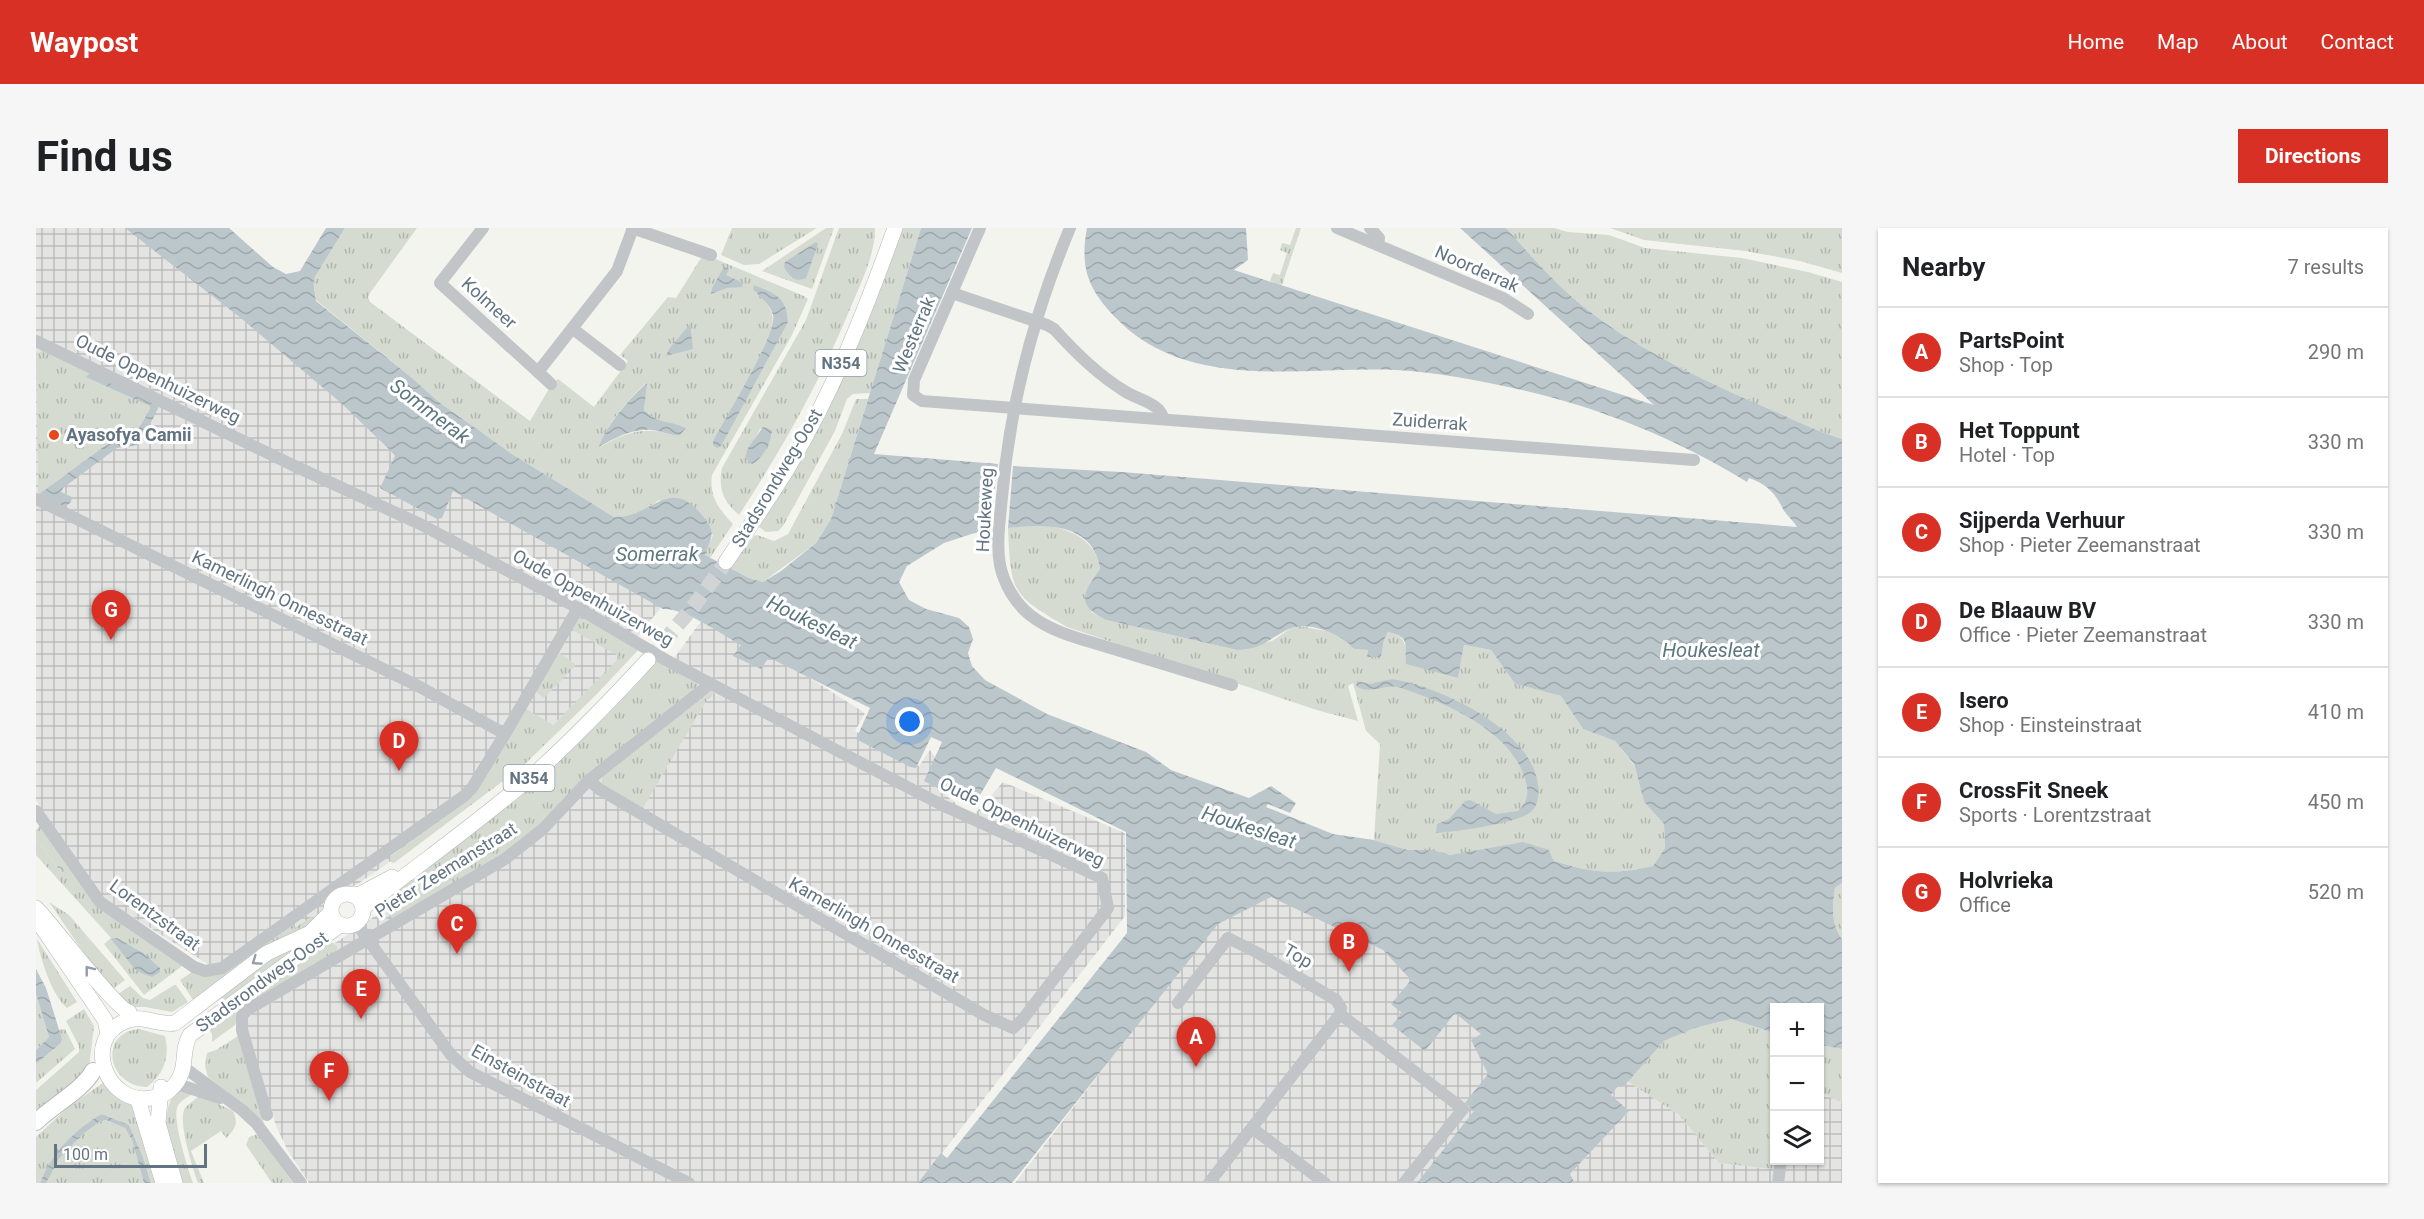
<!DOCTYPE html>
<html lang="en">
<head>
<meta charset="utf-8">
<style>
	:root { --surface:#fff; --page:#f6f6f6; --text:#202124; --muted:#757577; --line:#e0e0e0; --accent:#d93025 }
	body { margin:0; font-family:Roboto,sans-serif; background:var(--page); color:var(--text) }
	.controls { position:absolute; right:18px; bottom:18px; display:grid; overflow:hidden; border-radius:0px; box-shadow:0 2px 4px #0004 }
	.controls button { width:54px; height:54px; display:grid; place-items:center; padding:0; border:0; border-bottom:2px solid var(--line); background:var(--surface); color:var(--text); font:30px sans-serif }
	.scale { position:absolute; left:18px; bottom:15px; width:153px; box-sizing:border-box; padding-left:6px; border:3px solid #627482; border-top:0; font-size:16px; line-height:21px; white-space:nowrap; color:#627482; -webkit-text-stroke:4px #fff; paint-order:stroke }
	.you { position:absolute; left:874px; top:494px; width:21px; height:21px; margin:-15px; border:4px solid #fff; border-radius:50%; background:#1a73e8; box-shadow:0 0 0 9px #1a73e833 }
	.badge { display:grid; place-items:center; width:39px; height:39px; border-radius:50%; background:var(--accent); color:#fff; font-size:20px; font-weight:700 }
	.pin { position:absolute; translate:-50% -50px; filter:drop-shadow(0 2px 3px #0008) }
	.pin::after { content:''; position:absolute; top:32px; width:21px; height:18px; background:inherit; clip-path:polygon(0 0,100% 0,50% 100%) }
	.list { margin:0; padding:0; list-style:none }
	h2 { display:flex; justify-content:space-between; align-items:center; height:78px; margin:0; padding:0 24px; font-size:26px }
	h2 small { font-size:20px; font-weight:400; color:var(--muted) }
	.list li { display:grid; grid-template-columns:39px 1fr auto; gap:18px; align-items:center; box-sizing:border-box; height:90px; padding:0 24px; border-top:2px solid var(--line) }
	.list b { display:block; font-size:22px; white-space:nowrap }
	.list p { margin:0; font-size:20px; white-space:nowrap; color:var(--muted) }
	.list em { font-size:20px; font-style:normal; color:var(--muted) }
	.icon { flex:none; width:33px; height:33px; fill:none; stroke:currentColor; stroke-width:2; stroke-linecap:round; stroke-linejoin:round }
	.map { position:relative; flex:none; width:1806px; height:955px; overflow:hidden; border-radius:0px }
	header { display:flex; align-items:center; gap:36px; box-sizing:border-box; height:84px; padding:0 30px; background:var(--accent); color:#fff }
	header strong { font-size:28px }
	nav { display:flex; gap:33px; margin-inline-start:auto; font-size:21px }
	.intro { display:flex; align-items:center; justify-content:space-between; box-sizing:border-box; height:144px; padding:0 36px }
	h1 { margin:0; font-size:42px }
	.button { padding:15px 27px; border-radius:0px; background:var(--accent); color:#fff; font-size:21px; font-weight:700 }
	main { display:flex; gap:36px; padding:0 36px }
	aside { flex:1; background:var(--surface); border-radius:0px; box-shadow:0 2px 4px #0004 }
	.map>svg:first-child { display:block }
	.industrial { fill:url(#industrial-grid) }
	.grass { fill:url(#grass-tufts); fill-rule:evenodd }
	.forest { fill:url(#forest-crowns) }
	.water { fill:url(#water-waves) }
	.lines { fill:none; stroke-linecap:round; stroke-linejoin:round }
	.major-tunnel { stroke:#d0d4d4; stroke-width:15; stroke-dasharray:15 8; stroke-linecap:butt }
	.major-casing { stroke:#b4b8bc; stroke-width:16 }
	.highway-casing { stroke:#b4b7ba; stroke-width:18 }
	.minor { stroke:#c1c5c8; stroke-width:12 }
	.major { stroke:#fff; stroke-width:15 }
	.highway { stroke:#fff; stroke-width:16 }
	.oneway { stroke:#919ea8 }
	.poi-dot { fill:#e8471b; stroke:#fff; stroke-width:2 }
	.labels { text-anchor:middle; stroke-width:6; stroke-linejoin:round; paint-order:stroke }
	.shield { fill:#fff; stroke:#919ea8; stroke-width:1.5 }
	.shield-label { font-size:16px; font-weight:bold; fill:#627482 }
	.street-label { font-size:18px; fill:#627482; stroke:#fff }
	.poi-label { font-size:18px; font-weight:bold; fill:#627482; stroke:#fff; text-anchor:start }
	.water-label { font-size:20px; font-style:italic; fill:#5d777f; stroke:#fff }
</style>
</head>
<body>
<header>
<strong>Waypost</strong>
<nav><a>Home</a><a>Map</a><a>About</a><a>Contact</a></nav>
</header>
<div class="intro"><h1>Find us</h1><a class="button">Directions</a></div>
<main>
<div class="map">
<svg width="1806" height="955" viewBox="0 0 1806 955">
	<defs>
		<pattern id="industrial-grid" width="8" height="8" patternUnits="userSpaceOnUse" patternTransform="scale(1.5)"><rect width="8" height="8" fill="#e4e5e3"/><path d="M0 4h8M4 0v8" fill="none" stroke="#bcbebd"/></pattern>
		<pattern id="grass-tufts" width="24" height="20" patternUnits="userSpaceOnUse" patternTransform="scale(1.5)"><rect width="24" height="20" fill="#d5dbd0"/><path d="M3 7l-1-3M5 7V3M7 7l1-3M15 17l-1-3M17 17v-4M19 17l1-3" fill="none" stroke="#b0b6ae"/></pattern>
		<pattern id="forest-crowns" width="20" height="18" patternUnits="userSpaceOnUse" patternTransform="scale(1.5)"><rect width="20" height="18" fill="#d5dbd0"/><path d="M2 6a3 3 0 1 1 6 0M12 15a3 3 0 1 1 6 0" fill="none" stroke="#b0b6ae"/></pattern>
		<pattern id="water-waves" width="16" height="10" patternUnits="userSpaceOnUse" patternTransform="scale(1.5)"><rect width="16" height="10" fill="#bcc7cc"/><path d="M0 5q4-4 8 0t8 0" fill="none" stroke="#9ca6ab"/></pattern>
	</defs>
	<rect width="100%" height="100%" fill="#f4f4ef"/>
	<g class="industrial">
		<polygon points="0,0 105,0 630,373 582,434 432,579 322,656 292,669 288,681 264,701 189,747 68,671 0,573"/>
		<polygon points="667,390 736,426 829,485 819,503 883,538 894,522 903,535 893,553 936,589 967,554 1089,605 1089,688 883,955 273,955 251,921 240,898 204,779 510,573 596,489"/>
		<polygon points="1232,660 1459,750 1469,850 1383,955 979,955 1081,823 1178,690"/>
		<polygon points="1591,853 1642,886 1683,935 1736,941 1738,926 1738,932 1784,932 1784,864 1806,875 1806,955 1539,955 1534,946 1592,884 1575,867 1583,856 1587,859"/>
	</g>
	<g class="grass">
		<path d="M309,0H381L334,65L332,69L334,74L494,193L514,159L522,151L558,179L592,133L584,127L632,69L640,70L665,30L672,32L675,29L768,68L772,71L756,107L676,247C673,269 683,281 697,296L674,330L669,327L677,307L623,272C609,282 596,290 578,289L476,226L404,175L375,149L280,72L277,52ZM718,57C740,67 751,68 752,94L727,121C738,96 744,84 720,65ZM610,155L608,182C619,193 631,197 647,198L635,207C608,197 587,206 564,219C567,200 595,168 610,155Z"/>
		<polygon points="696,0 781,0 723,36 708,37 685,27"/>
		<polygon points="790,0 798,0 776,61 726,43"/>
		<path d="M803,0H839C839,26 827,50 817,74C785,152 749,216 703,287C687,273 682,261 686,240L770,92ZM724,201H735L736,207L727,225L709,230Z"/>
		<polygon points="865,0 885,0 834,165 817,166 811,171 799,203 747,298 742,303 730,304 723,299 745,264"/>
		<polygon points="1260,0 1265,0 1246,57 1234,53 1237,45 1244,47 1251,25 1244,22 1246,15 1254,17"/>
		<path d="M1470,0H1518L1532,4L1573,7L1609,20L1706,30L1772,44L1806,54V211C1783,204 1760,193 1738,183C1670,154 1592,118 1536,69C1512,48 1492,24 1470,0Z"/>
		<polygon points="1574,0 1806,0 1806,45 1764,33 1709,23 1608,12"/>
		<polygon points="14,123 56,143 51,149 114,178 114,181 100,205 77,212 2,267 0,126 5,123"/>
		<polygon points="820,171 832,171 795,291 780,315 727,354 713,350 694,340 718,308 721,307 738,313 752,306 806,206"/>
		<path d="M995,297C1026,297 1059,307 1064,341L1054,354L1055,384L1070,392L1201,422L1236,413L1255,400L1264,398L1295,404L1313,414L1318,421L1332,422L1331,429H1345L1348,412L1352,404C1369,408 1371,416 1369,432L1422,450L1428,417L1455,422L1479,456L1525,468L1547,501L1579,513L1598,537L1608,574L1628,596L1629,620L1617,638C1576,647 1557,645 1518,633L1513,622H1448L1414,627L1399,623L1372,622L1338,612L1344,516L1330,503L1317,455L1312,458L1322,493L1284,483L1031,399C975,366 975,365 972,300Z"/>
		<polygon points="542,390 548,391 604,420 560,467 487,538 358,635 355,634 354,629 435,570 489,480 517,497 584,429 535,401"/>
		<polygon points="521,423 540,437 508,470 500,464"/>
		<path d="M623,430L660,450L662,456L660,461L501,601L463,628L357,692L344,672C440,596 545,526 623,430Z"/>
		<polygon points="677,462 682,462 670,473 607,580 566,556 566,548"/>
		<polygon points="0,611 28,648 39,646 146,738 108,767 68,716 75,710 0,627"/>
		<path d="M1806,655V711C1795,695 1796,679 1799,660Z"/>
		<polygon points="13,674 33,687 89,752 74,763"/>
		<polygon points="275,689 280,695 157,772 144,752 156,744 170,747 255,697 259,700"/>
		<polygon points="292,710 301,719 301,723 201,791 199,797 176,814 176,806 171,798"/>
		<path d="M1,711L41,774L31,780C16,768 4,730 1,711Z"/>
		<polygon points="272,711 186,778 179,769 238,727"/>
		<polygon points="138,757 140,757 152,774 136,784 109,779 94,779 79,768 94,758 107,770 114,772"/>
		<polygon points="0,766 13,809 0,822"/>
		<polygon points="48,781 58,798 53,840 0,890 0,862 43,824 43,818 30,793"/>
		<polygon points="1695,791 1738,805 1738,926 1736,941 1683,935 1642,886 1591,853 1628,813 1659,800"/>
		<polygon points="29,801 39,821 0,855 0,836 25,815 26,811 22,802"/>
		<path d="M103,801L129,808C134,829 128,846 111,859C71,858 62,805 103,801Z"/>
		<polygon points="202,808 228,895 172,849 169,838 171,825 180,822"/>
		<polygon points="1784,817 1806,821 1806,875 1784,864"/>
		<polygon points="68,854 98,879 124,955 115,955 107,929 93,897 66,886 7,948 4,955 0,955 0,909 31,880"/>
		<path d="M142,862L158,864C153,870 143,872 141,880C137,894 152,941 157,955H144C136,929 119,884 142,862Z"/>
		<path d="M164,867L197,883C203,895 199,902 190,910L185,903L155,923L168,955H162C157,941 141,892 149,880C153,875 160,871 164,867Z"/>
		<path d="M70,892L89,900L96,912L108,955H10C18,934 47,896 70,892Z"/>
		<polygon points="222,906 257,955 236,955 210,917 213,909"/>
	</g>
	<polygon class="forest" points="4,597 39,646 31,650 28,648 0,611 0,602"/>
	<g class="water">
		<path d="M89,0H193L237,39L250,46L264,43L290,0H309L277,52L280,73L375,149L404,175L476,226L578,289C615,291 632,247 665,286C680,304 677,306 669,327L713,350L727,354L745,343L780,315L795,291L885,0H936L838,226L962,236L954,300L908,315L871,338L863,354L873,372L890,381L923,390L933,399L937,411L932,425L936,438L949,452L1011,486L1110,524L1135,542L1213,570L1235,558L1260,575L1254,585L1232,576L1230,579L1297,606L1338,612L1372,622H1397L1414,627L1487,614L1513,622L1518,633C1557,645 1577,647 1617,638L1629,620L1628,596L1608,574L1598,536L1579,513L1547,501L1525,468L1479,456L1455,422L1428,417L1422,450L1370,436C1367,418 1377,410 1352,404L1348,412L1345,429H1331L1332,422L1318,421C1307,406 1271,392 1253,401C1230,412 1230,420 1201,422L1070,392C1040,377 1046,365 1064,341C1057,294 1008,296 972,300L977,238L1086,244L1761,299C1757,292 1749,286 1746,279C1739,265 1729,255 1713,250L1711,254C1640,210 1558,177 1477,160C1439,152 1399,144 1360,142C1265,138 1149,166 1076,86C1051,59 1044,37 1051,0H1210L1212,32L1198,42L1618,177L1424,0H1470C1492,24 1512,48 1536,69C1592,118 1670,154 1738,183C1760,193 1783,204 1806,211V655L1799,660C1796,679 1795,695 1806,711V821L1784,817V780H1738V805L1695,791L1659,800L1628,813L1587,859L1583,857L1575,867L1593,883L1534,946L1539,955H1381L1438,883L1429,875L1452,846L1435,812L1445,806L1419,785L1389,823L1356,797L1366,785L1355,776L1375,752L1347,722L1235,669L1182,696L976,955H882L905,925L911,930L1091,705L1090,604L960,540L937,579L888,553L906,514L895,509L880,540L874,539L820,511L834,480L738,432H731L725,441L697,428L705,417C685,406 649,380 627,381L417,263L406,290L401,291L344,260L359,228L355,223L305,175L206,91Z"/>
		<path d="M780,14L782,16L770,50C759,55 753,48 748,39L749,34Z"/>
		<polygon points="688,39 693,41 690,47 707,55 706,59 691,60 675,66 676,60"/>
		<path d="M718,57C740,66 751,69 752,94L685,218L681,220L677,217V213C688,192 742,105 737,87C734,75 724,70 717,61Z"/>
		<polygon points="654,96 657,121 630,128 633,121"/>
		<path d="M56,143L124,175C119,190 109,202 102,217L81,220L27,260L25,264L36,269L35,274L28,280L2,267L77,212L100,205L114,181V178L50,149Z"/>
		<path d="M611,155L608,182C623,197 634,192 650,200L644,207C634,208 626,203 616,202C597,200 579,210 563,219C569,199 594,169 611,155Z"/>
		<path d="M727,199L736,202C736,213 726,232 716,236L709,230L712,220Z"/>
		<path d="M1356,451C1405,459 1489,499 1501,551C1503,561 1504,573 1497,582C1487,595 1418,604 1400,605L1401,596L1413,591L1429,573L1434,572L1460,586L1482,583C1491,575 1493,566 1490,554C1477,503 1410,475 1365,460C1349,454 1335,468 1320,458L1321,453L1334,456Z"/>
		<polygon points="81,710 107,725 124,740 124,744 116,749 105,745 98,740 75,711"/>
		<polygon points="0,741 10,760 26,811 25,815 0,836 0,822 13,809 0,766"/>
		<path d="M66,886L93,897L107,929L115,955H108L96,912L89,900L70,892L63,894L48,905L35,918L23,931L10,955H4C17,924 37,903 66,886Z"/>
	</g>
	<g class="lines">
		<polyline class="major-tunnel" points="612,432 657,379 690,334"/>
		<defs>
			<g id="major">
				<path d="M690,334C711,302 733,271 753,238C797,164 830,81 859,0"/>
				<circle cx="311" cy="682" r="16"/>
				<polyline points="317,667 324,666 356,649"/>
				<path d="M0,680C17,697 79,780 93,784"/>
				<path d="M327,680C386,634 447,591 503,542C541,507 577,470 612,432"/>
				<path d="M294,685L274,705L231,725L139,795C122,798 107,786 90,793C45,810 70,878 115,870C122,869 130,867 135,861C155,841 143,825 154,807L304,697"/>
				<polyline points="1,692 69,792 72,806"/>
				<polyline points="125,859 122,895 139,955"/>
				<polyline points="100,870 103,875 127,955"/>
			</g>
			<path id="highway" d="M0,894C16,878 47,862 57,843"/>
		</defs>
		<use href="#major" class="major-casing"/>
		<use href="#highway" class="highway-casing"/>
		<g class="minor">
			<polyline points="447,0 404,55 502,144 581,43 597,0"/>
			<polyline points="596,0 675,27"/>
			<polyline points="944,0 878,152 877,167 886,173 1658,232"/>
			<path d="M1034,0C998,86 974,176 966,269C964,291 960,315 964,337C968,356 979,375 994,387C1018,406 1050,412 1078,421C1118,433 1157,445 1196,457"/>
			<polyline points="1301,0 1467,70 1492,86"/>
			<polyline points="1334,0 1343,10 1342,17"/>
			<path d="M916,65L1011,97L1018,101C1040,125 1062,147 1090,164C1101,171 1126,176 1127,191"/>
			<polyline points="537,101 584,137"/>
			<polyline points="0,113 265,241 384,296 542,380 630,432 804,524 906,577 1066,650 1072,680 987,791 977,800 948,787 563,561 553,552"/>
			<polyline points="502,144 515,156"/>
			<polyline points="0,271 384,459 469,506"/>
			<polyline points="0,583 64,674 158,739 169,743 186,740 428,568 436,560 469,506 542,380"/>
			<polyline points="320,695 415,827 434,844 653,955"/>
			<polyline points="1142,775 1192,710 1222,725 1300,772 1305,780 1304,786 1427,881 1368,955"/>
			<polyline points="149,840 206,882 220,895 265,955"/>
			<polyline points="139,857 144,857 184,870"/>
			<polyline points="231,887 206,802 206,788 211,782 469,631 507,601 553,552 674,456"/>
			<polyline points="1216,900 1289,955"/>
			<polyline points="1173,955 1304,786"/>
			<polyline points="1742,955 1745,932"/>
		</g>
		<use href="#major" class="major"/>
		<use href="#highway" class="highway"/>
	</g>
	<defs><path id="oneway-chevron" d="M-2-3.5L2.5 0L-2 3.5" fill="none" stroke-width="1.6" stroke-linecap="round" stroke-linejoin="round" transform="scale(1.5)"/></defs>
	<g class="oneway">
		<use href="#oneway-chevron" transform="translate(220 733) rotate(145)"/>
		<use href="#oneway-chevron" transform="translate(53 742) rotate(-128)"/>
	</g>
	<circle class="poi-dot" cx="18" cy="207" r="6"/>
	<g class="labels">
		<g class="shield">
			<rect x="779.5" y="122" width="51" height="26" rx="4.5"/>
			<rect x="467.5" y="537" width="51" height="26" rx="4.5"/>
		</g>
		<g class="shield-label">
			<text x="805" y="141">N354</text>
			<text x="493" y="556">N354</text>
		</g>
		<g class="street-label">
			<text transform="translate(1441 41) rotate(24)" y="6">Noorderrak</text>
			<text transform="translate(453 75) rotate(42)" y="6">Kolmeer</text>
			<text transform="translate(878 107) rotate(-67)" y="6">Westerrak</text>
			<text transform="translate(122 151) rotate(26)" y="6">Oude Oppenhuizerweg</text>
			<text transform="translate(1394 194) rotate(4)" y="6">Zuiderrak</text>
			<text transform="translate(741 250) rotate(-59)" y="6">Stadsrondweg-Oost</text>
			<text transform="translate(949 282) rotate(-87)" y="6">Houkeweg</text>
			<text transform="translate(244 370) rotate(26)" y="6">Kamerlingh Onnesstraat</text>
			<text transform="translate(557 370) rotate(29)" y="6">Oude Oppenhuizerweg</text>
			<text transform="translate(986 594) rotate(26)" y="6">Oude Oppenhuizerweg</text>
			<text transform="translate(410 642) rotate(-32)" y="6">Pieter Zeemanstraat</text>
			<text transform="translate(119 687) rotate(36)" y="6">Lorentzstraat</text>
			<text transform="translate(838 702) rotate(30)" y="6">Kamerlingh Onnesstraat</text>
			<text transform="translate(1262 728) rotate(30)" y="6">Top</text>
			<text transform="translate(226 754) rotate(-36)" y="6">Stadsrondweg-Oost</text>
			<text transform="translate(485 848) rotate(29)" y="6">Einsteinstraat</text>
		</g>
		<g class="poi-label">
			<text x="30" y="213">Ayasofya Camii</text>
		</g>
		<g class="water-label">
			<text transform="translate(394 183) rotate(37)" y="7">Sommerak</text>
			<text x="621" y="333">Somerrak</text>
			<text transform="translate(776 394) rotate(26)" y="7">Houkesleat</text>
			<text x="1675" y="429">Houkesleat</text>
			<text transform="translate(1213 599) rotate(18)" y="7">Houkesleat</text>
		</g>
	</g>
</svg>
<div class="controls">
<button>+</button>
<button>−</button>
<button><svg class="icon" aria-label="layers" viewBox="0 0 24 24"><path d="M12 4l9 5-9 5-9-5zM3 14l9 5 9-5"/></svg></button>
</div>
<div class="scale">100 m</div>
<div class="you"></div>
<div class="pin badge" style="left:1160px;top:839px">A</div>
<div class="pin badge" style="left:1313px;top:744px">B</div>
<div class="pin badge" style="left:421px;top:726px">C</div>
<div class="pin badge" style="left:363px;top:543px">D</div>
<div class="pin badge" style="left:325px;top:791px">E</div>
<div class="pin badge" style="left:293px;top:873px">F</div>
<div class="pin badge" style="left:75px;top:412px">G</div>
</div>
<aside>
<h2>Nearby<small>7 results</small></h2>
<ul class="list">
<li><span class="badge">A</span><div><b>PartsPoint</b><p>Shop · Top</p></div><em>290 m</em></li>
<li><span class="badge">B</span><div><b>Het Toppunt</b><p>Hotel · Top</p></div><em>330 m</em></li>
<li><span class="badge">C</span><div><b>Sijperda Verhuur</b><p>Shop · Pieter Zeemanstraat</p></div><em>330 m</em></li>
<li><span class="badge">D</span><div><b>De Blaauw BV</b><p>Office · Pieter Zeemanstraat</p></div><em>330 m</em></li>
<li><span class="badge">E</span><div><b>Isero</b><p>Shop · Einsteinstraat</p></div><em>410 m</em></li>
<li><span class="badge">F</span><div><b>CrossFit Sneek</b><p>Sports · Lorentzstraat</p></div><em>450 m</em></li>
<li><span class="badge">G</span><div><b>Holvrieka</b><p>Office</p></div><em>520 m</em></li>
</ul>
</aside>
</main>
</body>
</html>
